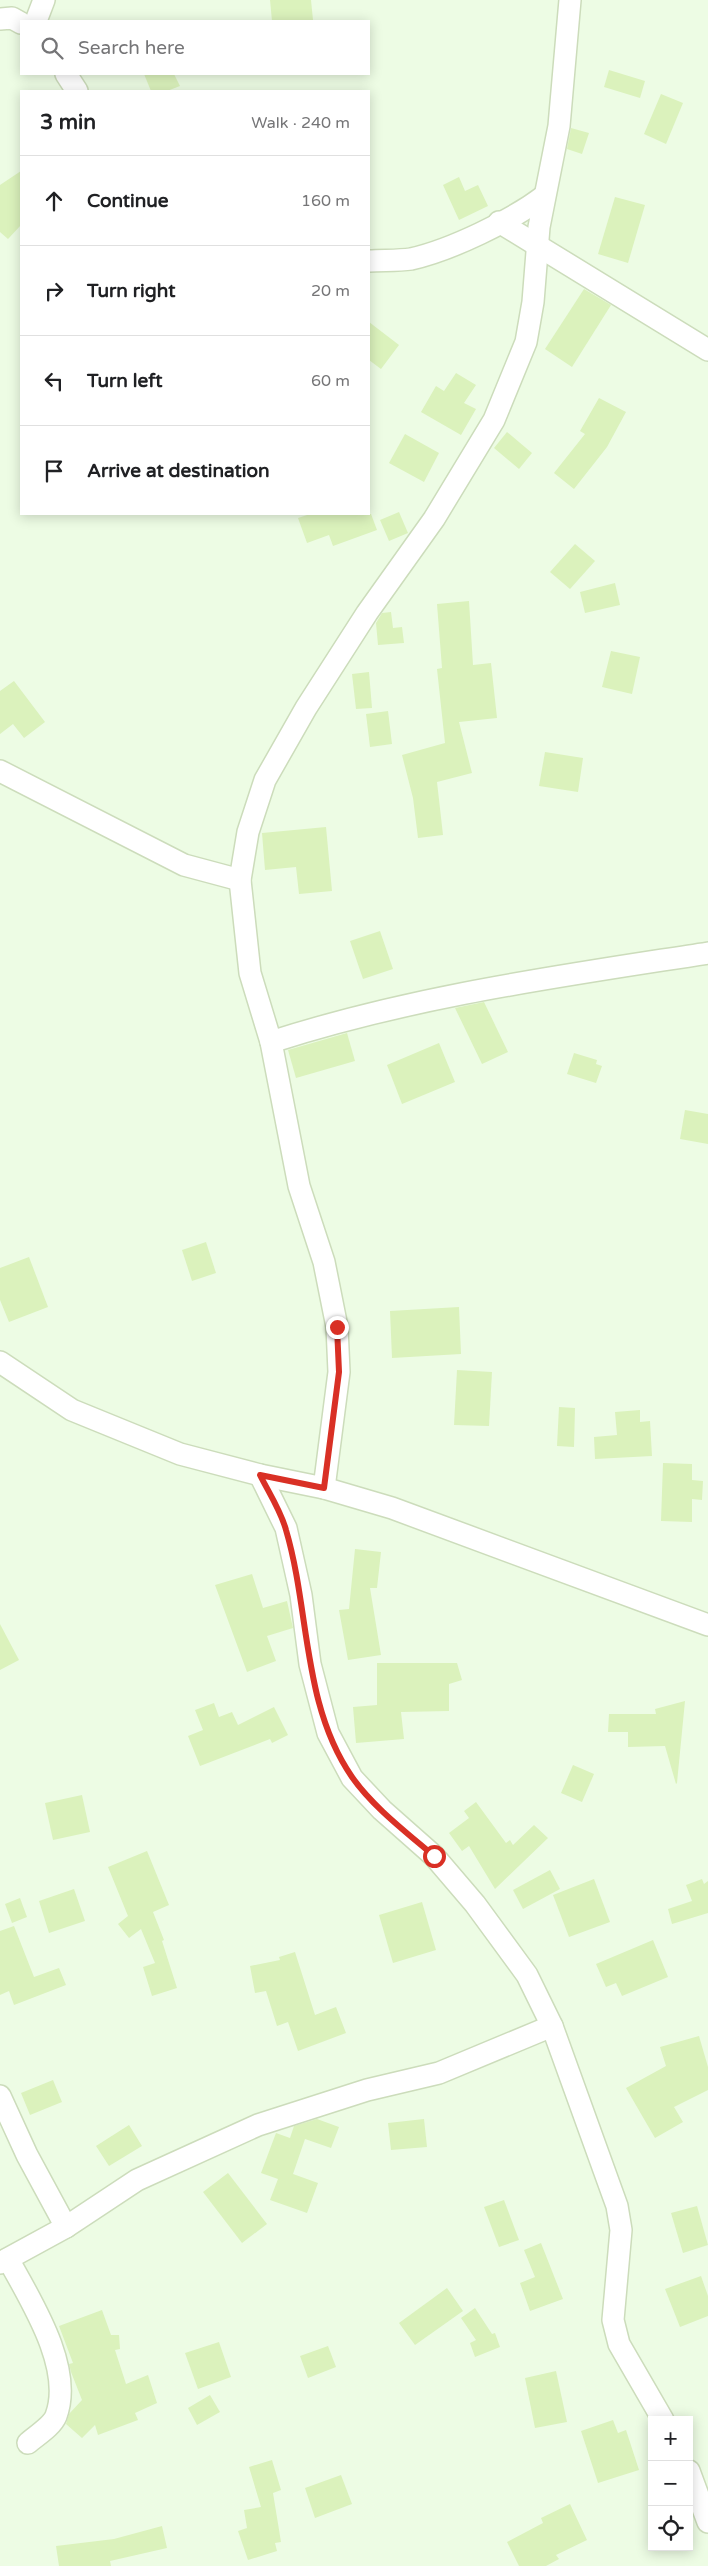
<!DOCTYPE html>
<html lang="en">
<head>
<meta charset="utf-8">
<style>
	:root { --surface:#fff; --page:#f6f6f6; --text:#202124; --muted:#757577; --line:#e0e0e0 }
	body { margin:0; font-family:"Varela Round",sans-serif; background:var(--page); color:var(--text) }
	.controls { position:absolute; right:15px; bottom:15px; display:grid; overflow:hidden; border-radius:0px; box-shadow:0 2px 12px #0003 }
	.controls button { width:45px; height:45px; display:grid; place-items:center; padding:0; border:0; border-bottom:1px solid var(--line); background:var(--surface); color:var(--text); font:25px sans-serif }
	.stop { position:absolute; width:15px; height:15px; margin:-11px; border:4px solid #d93025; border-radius:50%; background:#fff }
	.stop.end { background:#d93025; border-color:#fff; box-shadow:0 1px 5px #0008 }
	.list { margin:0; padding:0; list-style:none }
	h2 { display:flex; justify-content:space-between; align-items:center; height:65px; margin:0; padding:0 20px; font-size:21px }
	h2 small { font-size:16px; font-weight:400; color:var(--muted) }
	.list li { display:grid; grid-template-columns:32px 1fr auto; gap:15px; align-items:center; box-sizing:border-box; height:90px; padding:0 20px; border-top:1px solid var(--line) }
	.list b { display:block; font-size:19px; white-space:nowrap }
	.list em { font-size:16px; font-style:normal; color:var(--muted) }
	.icon { flex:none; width:28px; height:28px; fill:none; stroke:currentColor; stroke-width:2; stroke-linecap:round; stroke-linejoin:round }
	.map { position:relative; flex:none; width:708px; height:2566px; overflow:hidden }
	.search { position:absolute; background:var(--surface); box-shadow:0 2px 12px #0003; left:20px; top:20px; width:350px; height:55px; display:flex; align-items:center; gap:12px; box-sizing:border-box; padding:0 18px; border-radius:0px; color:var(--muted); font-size:19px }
	.panel { position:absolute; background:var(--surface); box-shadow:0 2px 12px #0003; left:20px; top:90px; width:350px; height:425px; border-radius:0px }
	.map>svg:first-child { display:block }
	.building { fill:#dbf2bc }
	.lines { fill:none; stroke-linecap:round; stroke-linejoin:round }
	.minor-casing { stroke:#ccdcbb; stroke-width:24 }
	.minor { stroke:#fff; stroke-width:21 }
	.route { stroke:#d93025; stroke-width:6 }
</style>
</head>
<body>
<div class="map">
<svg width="708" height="2566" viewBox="0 0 708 2566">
	<rect width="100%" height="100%" fill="#edfce4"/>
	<g class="building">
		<polygon points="270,0 311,0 313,20 272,21"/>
		<polygon points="609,70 645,81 640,98 604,87"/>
		<polygon points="144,74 174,74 180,86 167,91 151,91"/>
		<polygon points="661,94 683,103 666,144 644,134"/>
		<polygon points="571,128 589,133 582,154 567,149"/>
		<polygon points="21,171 21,225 8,239 0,232 0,185"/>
		<polygon points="459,177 465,191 478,185 488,206 459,220 443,185"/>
		<polygon points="615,197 645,205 628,263 598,254"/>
		<polygon points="584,289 611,305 572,367 545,349"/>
		<polygon points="369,322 399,345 381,369 369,360"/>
		<polygon points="456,373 476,385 464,403 476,409 461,435 421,412 436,386 444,391"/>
		<polygon points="599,398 626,412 607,447 574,489 554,473 585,434 580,431"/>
		<polygon points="507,432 532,453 519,469 494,448"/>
		<polygon points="405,434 439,453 424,482 389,463"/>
		<polygon points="399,512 408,533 389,541 380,520"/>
		<polygon points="310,514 371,514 377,530 333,546 329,535 307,543 298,518"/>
		<polygon points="575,544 595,561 570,589 550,572"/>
		<polygon points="615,583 620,605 585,613 580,592"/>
		<polygon points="469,601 473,665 491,663 497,718 459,722 472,773 437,782 443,835 418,838 413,798 402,755 445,743 437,669 442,668 437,604"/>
		<polygon points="391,612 393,628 402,627 404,643 378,645 376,623 382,613"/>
		<polygon points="611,651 640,657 632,694 602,687"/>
		<polygon points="369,672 372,708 356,709 352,674"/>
		<polygon points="14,681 45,722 24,738 13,724 0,734 0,691"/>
		<polygon points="388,711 392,744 370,747 366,714"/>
		<polygon points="545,752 583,758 578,792 539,786"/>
		<polygon points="326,827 332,891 299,894 296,867 265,870 262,833"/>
		<polygon points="380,931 393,969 363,979 350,941"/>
		<polygon points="484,1002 508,1052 482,1064 455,1008"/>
		<polygon points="347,1033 355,1061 296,1078 288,1050"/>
		<polygon points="439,1043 455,1082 402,1104 387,1065"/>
		<polygon points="574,1053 597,1060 596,1064 602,1066 596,1083 567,1074"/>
		<polygon points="685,1110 708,1114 708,1144 680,1139"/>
		<polygon points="206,1242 216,1273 192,1281 182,1250"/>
		<polygon points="29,1257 48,1307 9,1322 0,1300 0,1268"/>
		<polygon points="459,1307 461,1354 392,1358 390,1311"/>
		<polygon points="457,1370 492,1372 489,1426 454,1425"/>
		<polygon points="559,1407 575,1408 574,1447 557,1446"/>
		<polygon points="640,1410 640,1422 650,1421 652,1456 595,1459 594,1437 617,1435 615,1412"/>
		<polygon points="663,1463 692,1464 692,1480 703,1481 702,1500 692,1499 692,1522 661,1521"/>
		<polygon points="355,1549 381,1552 377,1588 370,1588 381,1655 348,1660 339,1610 349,1609"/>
		<polygon points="252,1574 263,1608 287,1601 293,1628 267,1636 276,1661 247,1672 215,1585"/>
		<polygon points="0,1624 19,1660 0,1670"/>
		<polygon points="377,1663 457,1663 462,1680 449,1684 449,1711 401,1712 404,1739 356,1743 353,1707 377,1705"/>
		<polygon points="685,1701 677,1783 676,1784 665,1746 628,1747 628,1732 608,1732 609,1714 656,1714 655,1709"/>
		<polygon points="214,1703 219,1717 232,1712 238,1725 274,1707 288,1735 272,1743 270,1739 200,1766 188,1736 203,1730 195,1710"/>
		<polygon points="573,1765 594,1774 582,1802 561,1793"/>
		<polygon points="82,1795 90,1832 53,1840 45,1803"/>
		<polygon points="476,1802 506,1843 510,1840 513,1845 534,1825 548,1838 495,1889 469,1846 462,1851 449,1833 469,1818 464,1811"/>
		<polygon points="147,1851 169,1905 153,1912 164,1940 162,1941 177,1988 152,1996 143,1967 155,1963 141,1929 129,1938 118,1924 128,1916 108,1867"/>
		<polygon points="550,1870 560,1889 523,1909 513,1890"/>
		<polygon points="594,1879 610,1922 569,1937 553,1895"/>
		<polygon points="702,1879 704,1884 708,1881 708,1913 672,1924 668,1909 692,1901 686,1885"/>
		<polygon points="74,1889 85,1921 49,1933 39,1901"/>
		<polygon points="20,1898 27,1917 12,1923 5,1904"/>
		<polygon points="422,1902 436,1950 393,1963 379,1915"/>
		<polygon points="14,1926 34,1977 59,1968 66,1985 14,2005 9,1991 0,1995 0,1931"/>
		<polygon points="653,1940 668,1977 622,1996 616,1983 606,1987 596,1964"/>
		<polygon points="295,1952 315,2015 336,2007 346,2033 298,2051 288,2022 277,2026 266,1991 255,1993 250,1966 280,1960 279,1957"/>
		<polygon points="699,2036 708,2067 708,2090 674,2107 683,2122 655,2138 626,2088 666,2066 660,2047"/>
		<polygon points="53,2080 62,2102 30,2115 21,2093"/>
		<polygon points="317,2119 339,2127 331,2148 305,2139 293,2174 318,2183 307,2213 270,2200 278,2179 261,2173 276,2133 290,2138 294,2126"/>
		<polygon points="424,2119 427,2147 391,2150 388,2123"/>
		<polygon points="129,2125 142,2146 109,2166 96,2146"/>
		<polygon points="228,2173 267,2224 242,2243 203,2192"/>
		<polygon points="504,2200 519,2240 499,2247 484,2207"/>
		<polygon points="697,2206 708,2245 683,2253 671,2213"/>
		<polygon points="541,2243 563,2299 530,2311 520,2283 535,2277 524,2250"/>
		<polygon points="701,2276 708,2296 708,2316 680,2327 665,2289"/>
		<polygon points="447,2288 463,2311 415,2345 399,2323"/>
		<polygon points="475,2308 492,2334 495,2333 500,2347 475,2357 470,2343 476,2340 461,2318"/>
		<polygon points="102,2310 111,2335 119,2335 120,2349 115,2350 126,2384 148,2375 157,2403 135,2413 138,2420 98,2435 95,2425 82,2438 66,2424 69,2414 82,2400 71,2372 69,2364 73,2363 59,2326"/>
		<polygon points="219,2342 231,2377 198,2389 185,2353"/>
		<polygon points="328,2346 336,2367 308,2378 300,2356"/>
		<polygon points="556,2371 567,2422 535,2428 525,2378"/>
		<polygon points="210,2395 220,2412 197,2425 188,2408"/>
		<polygon points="613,2420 618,2433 626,2430 639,2470 598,2483 581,2431"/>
		<polygon points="272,2460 281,2490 273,2493 281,2542 275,2543 277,2551 248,2560 238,2531 247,2528 244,2510 261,2507 249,2467"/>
		<polygon points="341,2475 352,2504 315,2518 305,2488"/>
		<polygon points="570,2504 587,2540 556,2555 559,2559 546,2566 519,2566 507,2542 543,2523 541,2518"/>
		<polygon points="162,2526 167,2548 110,2561 111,2566 59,2566 56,2546 114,2539"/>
	</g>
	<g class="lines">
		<defs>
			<g id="minor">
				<polyline points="0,19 12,18 21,23"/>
				<polyline points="36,21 44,0"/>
				<polyline points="66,74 77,91"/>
				<polyline points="499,222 708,350"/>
				<path d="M369,261C382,260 398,261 411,259C451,250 511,221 544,196"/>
				<polyline points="0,771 184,865 240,880"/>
				<path d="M271,1042C413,996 561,976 708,953"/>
				<polyline points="0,1362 72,1410 180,1454 260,1475 324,1488 392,1508 708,1625"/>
				<polyline points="260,1475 286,1528 301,1595 310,1664 328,1733 352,1778 382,1810 434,1856 475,1904 527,1975 552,2026 617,2206 621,2230 613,2320 619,2344 663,2420"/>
				<polyline points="324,1488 339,1372 337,1327 324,1262 299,1186 271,1042 250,973 240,880 248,832 265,780 306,708 367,613 434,519 494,420 526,342 533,302 539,227 559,126 570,0"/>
				<polyline points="0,2096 27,2155 66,2227"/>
				<path d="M8,2259C31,2301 74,2368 56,2416C52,2426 36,2436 28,2443"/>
				<polyline points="0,2263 66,2227 137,2180 258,2125 367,2090 439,2073 552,2026"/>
				<polyline points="689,2471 708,2522"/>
			</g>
		</defs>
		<use href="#minor" class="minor-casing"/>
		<use href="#minor" class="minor"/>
	</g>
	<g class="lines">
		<path class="route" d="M337,1327L339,1372L324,1488L260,1475C269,1493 281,1511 286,1530C310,1611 302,1705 352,1777C373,1807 406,1832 434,1856"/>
	</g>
</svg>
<div class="controls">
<button>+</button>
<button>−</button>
<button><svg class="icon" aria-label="locate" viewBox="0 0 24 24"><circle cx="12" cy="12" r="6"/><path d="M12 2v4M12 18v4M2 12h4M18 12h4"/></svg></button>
</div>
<div class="stop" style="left:434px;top:1856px"></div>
<div class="stop end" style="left:337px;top:1327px"></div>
<div class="search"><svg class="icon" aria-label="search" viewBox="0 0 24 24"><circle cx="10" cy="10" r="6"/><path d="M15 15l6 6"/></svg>Search here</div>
<section class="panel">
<h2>3 min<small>Walk · 240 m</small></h2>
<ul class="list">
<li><svg class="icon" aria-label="ahead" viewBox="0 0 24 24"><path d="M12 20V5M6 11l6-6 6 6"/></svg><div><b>Continue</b></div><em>160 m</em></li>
<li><svg class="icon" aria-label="right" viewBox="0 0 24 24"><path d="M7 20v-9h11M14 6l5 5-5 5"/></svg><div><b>Turn right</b></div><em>20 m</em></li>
<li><svg class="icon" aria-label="left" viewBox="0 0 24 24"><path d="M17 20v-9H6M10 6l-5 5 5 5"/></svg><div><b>Turn left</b></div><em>60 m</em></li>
<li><svg class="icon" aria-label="arrive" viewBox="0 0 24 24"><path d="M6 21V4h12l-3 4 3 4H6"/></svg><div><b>Arrive at destination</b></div></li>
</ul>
</section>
</div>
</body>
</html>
